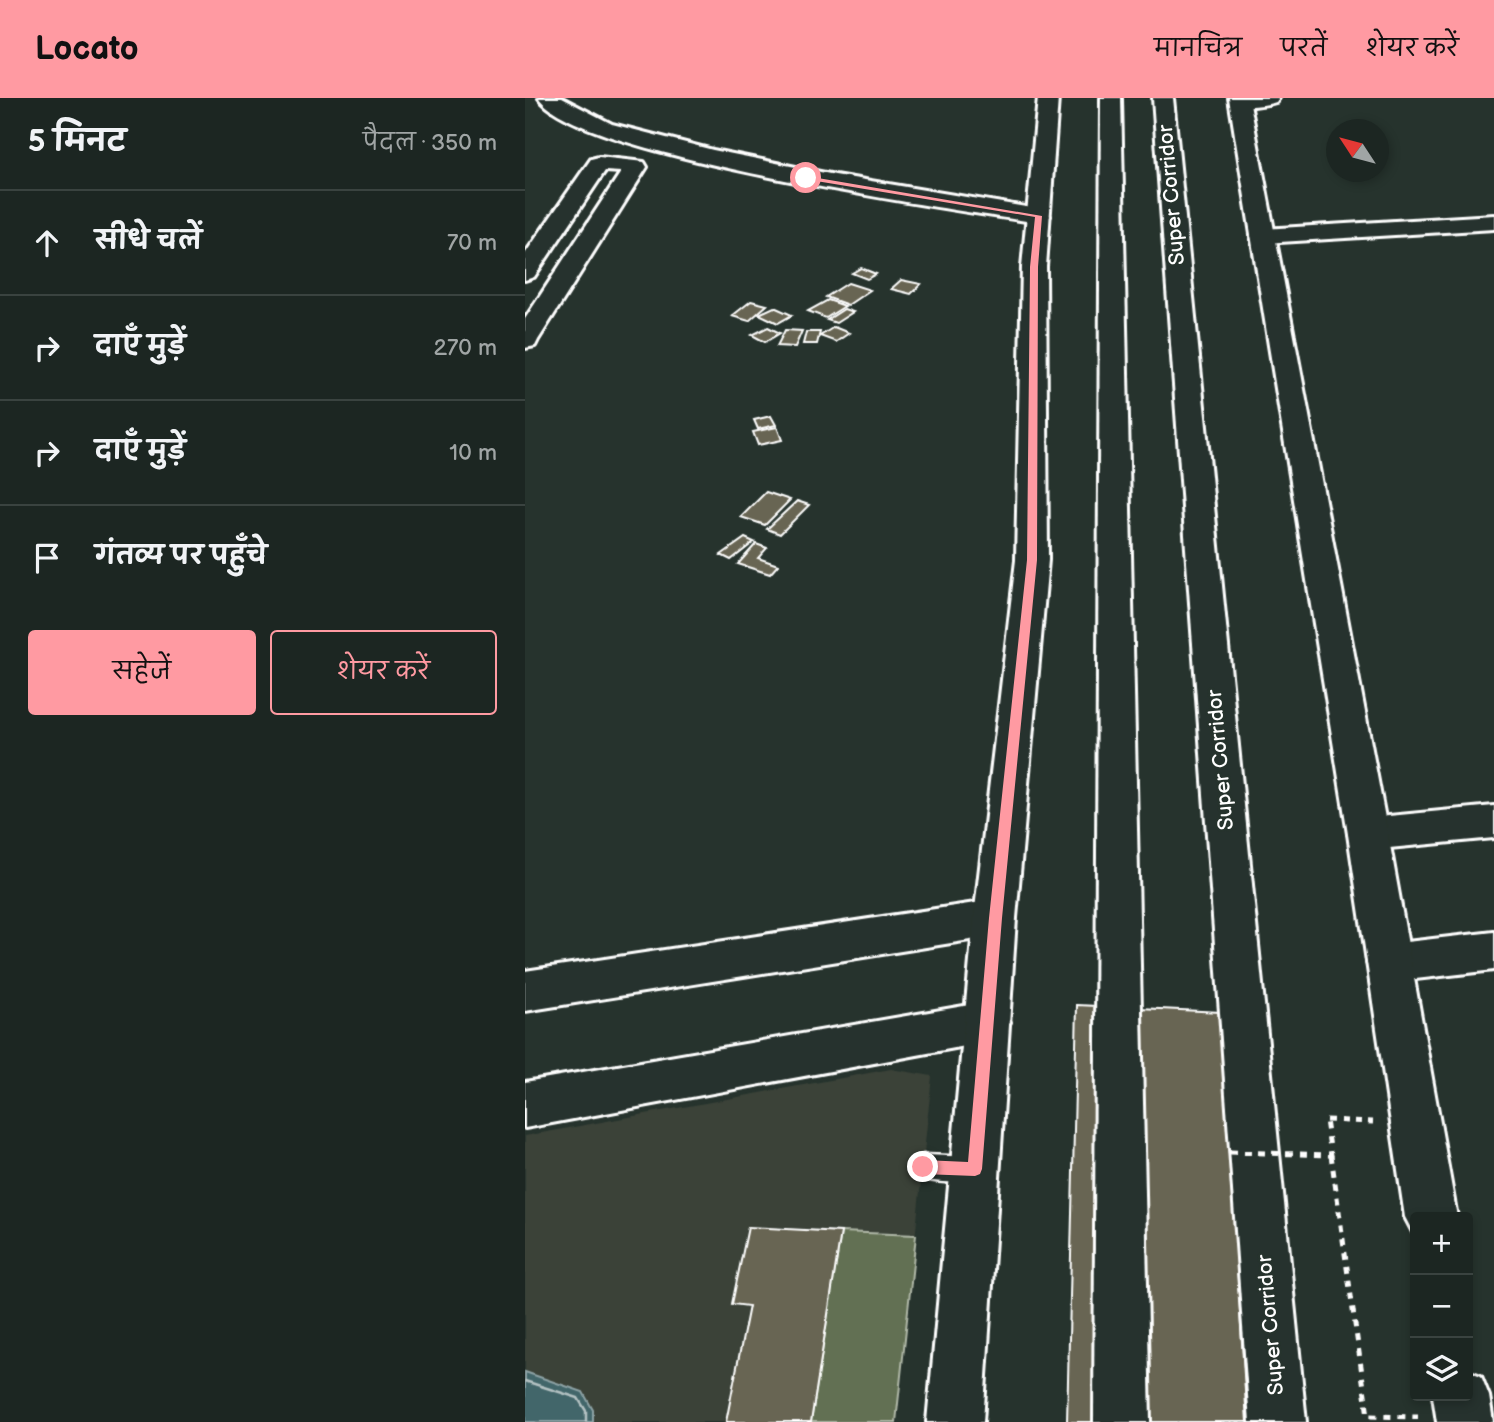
<!DOCTYPE html>
<html lang="hi">
<head>
<meta charset="utf-8">
<style>
	:root { --surface:#1c2622; --page:#252e2a; --text:#f1f3f6; --muted:#a0a5a5; --line:#3a4340; --accent:#ff9aa2 }
	body { margin:0; font-family:"Balsamiq Sans","Playpen Sans Deva",sans-serif; background:var(--page); color:var(--text) }
	.controls { position:absolute; right:21px; bottom:21px; display:grid; overflow:hidden; border-radius:7px; box-shadow:0 4px 10px #0003 }
	.controls button { width:63px; height:63px; display:grid; place-items:center; padding:0; border:0; border-bottom:2px solid var(--line); background:var(--surface); color:var(--text); font:35px sans-serif }
	.compass { position:absolute; left:801px; top:21px; width:63px; height:63px; border-radius:50%; background:var(--surface); box-shadow:0 4px 10px #0003; rotate:306deg }
	.stop { position:absolute; width:21px; height:21px; margin:-16px; border:5px solid #ff9aa2; border-radius:50%; background:#fff }
	.stop.end { background:#ff9aa2; border-color:#fff; box-shadow:0 2px 7px #0008 }
	.list { margin:0; padding:0; list-style:none }
	h2 { display:flex; justify-content:space-between; align-items:center; height:91px; margin:0; padding:0 28px; font-size:30px }
	h2 small { font-size:23px; font-weight:400; color:var(--muted) }
	.list li { display:grid; grid-template-columns:46px 1fr auto; gap:21px; align-items:center; box-sizing:border-box; height:105px; padding:0 28px; border-top:2px solid var(--line) }
	.list b { display:block; font-size:26px; white-space:nowrap }
	.list em { font-size:23px; font-style:normal; color:var(--muted) }
	.actions { display:flex; gap:14px; padding:21px 28px }
	.actions a { flex:1; padding:16px 0; border:2px solid var(--accent); border-radius:7px; text-align:center; font-size:24px; color:var(--accent) }
	.actions .main { background:var(--accent); color:#111 }
	.icon { flex:none; width:38px; height:38px; fill:none; stroke:currentColor; stroke-width:2; stroke-linecap:round; stroke-linejoin:round }
	.map { position:relative; flex:none; width:969px; height:1324px; overflow:hidden }
	header { display:flex; align-items:center; gap:42px; box-sizing:border-box; height:98px; padding:0 35px; background:var(--accent); color:#111 }
	header strong { font-size:33px }
	nav { display:flex; gap:38px; margin-inline-start:auto; font-size:24px }
	main { display:flex }
	aside { flex:1; background:var(--surface) }
	.map>svg:first-child { display:block }
	.built { fill:#3a4238 }
	.green { fill:#627052; stroke:#b0b8a8; stroke-width:2 }
	.water { fill:#43666a; stroke:#8ea3a6; stroke-width:2 }
	.lines { fill:none; stroke-linecap:round; stroke-linejoin:round }
	.shore { stroke:#b4c2c3; stroke-width:2.5 }
	.building { fill:#686552; stroke:#fff; stroke-width:2 }
	.service-casing { stroke:#fff; stroke-width:5 }
	.minor-casing { stroke:#fff; stroke-width:6 }
	.tertiary-casing { stroke:#fff; stroke-width:6 }
	.primary-casing { stroke:#fff; stroke-width:6 }
	.path { stroke:#fff; stroke-width:5; stroke-dasharray:7 7; stroke-linecap:butt }
	.service { fill:#26332d; fill-rule:evenodd }
	.minor { fill:#26332d; fill-rule:evenodd }
	.tertiary { fill:#26332d; fill-rule:evenodd }
	.primary { fill:#26332d; fill-rule:evenodd }
	.path-bridge { stroke:#fff; stroke-width:5; stroke-dasharray:7 7; stroke-linecap:butt }
	.route { fill:#ff9aa2 }
	.labels { text-anchor:middle; stroke-width:5; stroke-linejoin:round; paint-order:stroke }
	.street-label { font-size:21px; fill:#fff; stroke:#26332d }
</style>
</head>
<body>
<header>
<strong>Locato</strong>
<nav><a>मानचित्र</a><a>परतें</a><a>शेयर करें</a></nav>
</header>
<main>
<aside>
<h2>5 मिनट<small>पैदल · 350 m</small></h2>
<ul class="list">
<li><svg class="icon" aria-label="ahead" viewBox="0 0 24 24"><path d="M12 20V5M6 11l6-6 6 6"/></svg><div><b>सीधे चलें</b></div><em>70 m</em></li>
<li><svg class="icon" aria-label="right" viewBox="0 0 24 24"><path d="M7 20v-9h11M14 6l5 5-5 5"/></svg><div><b>दाएँ मुड़ें</b></div><em>270 m</em></li>
<li><svg class="icon" aria-label="right" viewBox="0 0 24 24"><path d="M7 20v-9h11M14 6l5 5-5 5"/></svg><div><b>दाएँ मुड़ें</b></div><em>10 m</em></li>
<li><svg class="icon" aria-label="arrive" viewBox="0 0 24 24"><path d="M6 21V4h12l-3 4 3 4H6"/></svg><div><b>गंतव्य पर पहुँचे</b></div></li>
</ul>
<div class="actions"><a class="main">सहेजें</a><a>शेयर करें</a></div>
</aside>
<div class="map">
<svg width="969" height="1324" viewBox="0 0 969 1324">
	<rect width="100%" height="100%" fill="#26332d"/>
	<filter id="ink" filterUnits="userSpaceOnUse"><feTurbulence type="fractalNoise" baseFrequency=".0143" numOctaves="2"/><feDisplacementMap in="SourceGraphic" scale="14" xChannelSelector="R" yChannelSelector="G"/><feConvolveMatrix kernelMatrix="1 2 1 2 8 2 1 2 1" color-interpolation-filters="sRGB"/></filter>
	<g filter="url(#ink)">
		<polygon class="built" points="366,971 407,978 371,1324 0,1324 0,1038"/>
		<polygon class="green" points="316,1134 391,1137 371,1324 286,1324"/>
		<polygon class="water" points="0,1274 58,1294 68,1312 68,1324 0,1324"/>
		<g class="lines">
			<polyline class="shore" points="0,1283 53,1300 61,1313 61,1324"/>
		</g>
		<g class="building">
			<polygon points="336,170 351,176 342,181 327,175"/>
			<polygon points="376,182 396,186 386,196 366,191"/>
			<polygon points="323,185 345,192 323,207 301,199"/>
			<polygon points="303,202 320,208 301,220 283,213"/>
			<polygon points="226,203 242,207 224,223 207,218"/>
			<polygon points="249,209 267,217 253,225 234,216"/>
			<polygon points="319,211 328,214 311,225 302,222"/>
			<polygon points="243,229 255,235 240,244 227,237"/>
			<polygon points="309,229 324,235 311,244 295,238"/>
			<polygon points="260,232 277,233 270,249 252,248"/>
			<polygon points="281,234 295,234 292,246 278,246"/>
			<polygon points="246,318 251,327 233,331 229,322"/>
			<polygon points="252,329 257,342 233,347 228,334"/>
			<polygon points="241,394 265,402 240,427 216,419"/>
			<polygon points="272,403 284,407 255,436 242,431"/>
			<polygon points="220,440 229,444 206,462 196,457"/>
			<polygon points="231,446 242,450 233,460 253,467 245,476 213,466"/>
			<polygon points="552,907 696,914 722,1324 542,1324"/>
			<polygon points="223,1129 316,1134 286,1324 201,1324 224,1208 207,1206"/>
		</g>
		<g class="lines">
			<defs>
				<path id="service" d="M398,1057L450,1059L459,1062L462,1071L459,1080C441,1087 407,1085 389,1078L386,1069L389,1060Z"/>
				<g id="minor">
					<path d="M14,0H37L87,26L188,52L310,77L513,111L521,113L525,118L521,123L513,125C428,111 55,59 14,0Z"/>
					<path d="M705,0H754L751,4C738,8 720,10 707,6Z"/>
					<polygon points="74,59 119,64 122,69 13,242 10,248 0,250 0,221 96,74 80,73 9,179 0,182 0,156 66,61"/>
					<polygon points="969,117 969,131 738,145 729,143 726,138 729,133 738,131"/>
					<polygon points="969,708 969,740 843,752 829,747 823,736 829,725 843,720"/>
					<polygon points="470,802 485,807 491,820 485,833 470,838 0,913 0,873"/>
					<polygon points="969,834 969,872 864,884 848,878 842,865 848,852 864,846"/>
					<polygon points="462,904 478,910 485,924 478,938 462,944 0,1030 0,984"/>
				</g>
				<g id="tertiary">
					<polygon points="513,0 533,0 521,169 523,462 491,820 458,1324 402,1324 449,820 491,462 497,169"/>
					<polygon points="704,0 724,0 863,736 932,1119 890,1119 890,1138 880,1119 823,736"/>
					<polygon points="943,1273 956,1278 964,1298 968,1324 912,1324 908,1298 943,1298"/>
				</g>
				<g id="primary">
					<polygon points="576,0 596,0 625,1324 569,1324"/>
					<polygon points="628,0 648,0 781,1324 725,1324"/>
				</g>
			</defs>
			<use href="#service" class="service-casing"/>
			<use href="#minor" class="minor-casing"/>
			<use href="#tertiary" class="tertiary-casing"/>
			<use href="#primary" class="primary-casing"/>
			<g class="path">
				<polyline points="801,1022 848,1024"/>
				<polyline points="806,1057 843,1318 893,1319"/>
			</g>
			<use href="#service" class="service"/>
			<use href="#minor" class="minor"/>
			<use href="#tertiary" class="tertiary"/>
			<use href="#primary" class="primary"/>
			<polyline class="path-bridge" points="705,1054 806,1057 801,1022"/>
		</g>
	</g>
	<polygon class="route" points="281,78 517,118 513,169 512,462 477,820 457,1071 455,1076 450,1078 398,1076 392,1074 390,1069 392,1064 398,1062 443,1064 464,820 502,462 505,169 510,119 279,81"/>
	<g class="labels">
		<g class="street-label">
			<text transform="translate(646 97) rotate(-95)" y="7">Super Corridor</text>
			<text transform="translate(695 662) rotate(-95)" y="7">Super Corridor</text>
			<text transform="translate(745 1227) rotate(-95)" y="7">Super Corridor</text>
		</g>
	</g>
</svg>
<div class="controls">
<button>+</button>
<button>−</button>
<button><svg class="icon" aria-label="layers" viewBox="0 0 24 24"><path d="M12 4l9 5-9 5-9-5zM3 14l9 5 9-5"/></svg></button>
</div>
<svg class="compass" viewBox="-18 -18 36 36"><path d="M0-13l5 13h-10z" fill="#e53935"/><path d="M0 13l5-13h-10z" fill="#a0a5a5"/></svg>
<div class="stop" style="left:281px;top:80px"></div>
<div class="stop end" style="left:398px;top:1069px"></div>
</div>
</main>
</body>
</html>
